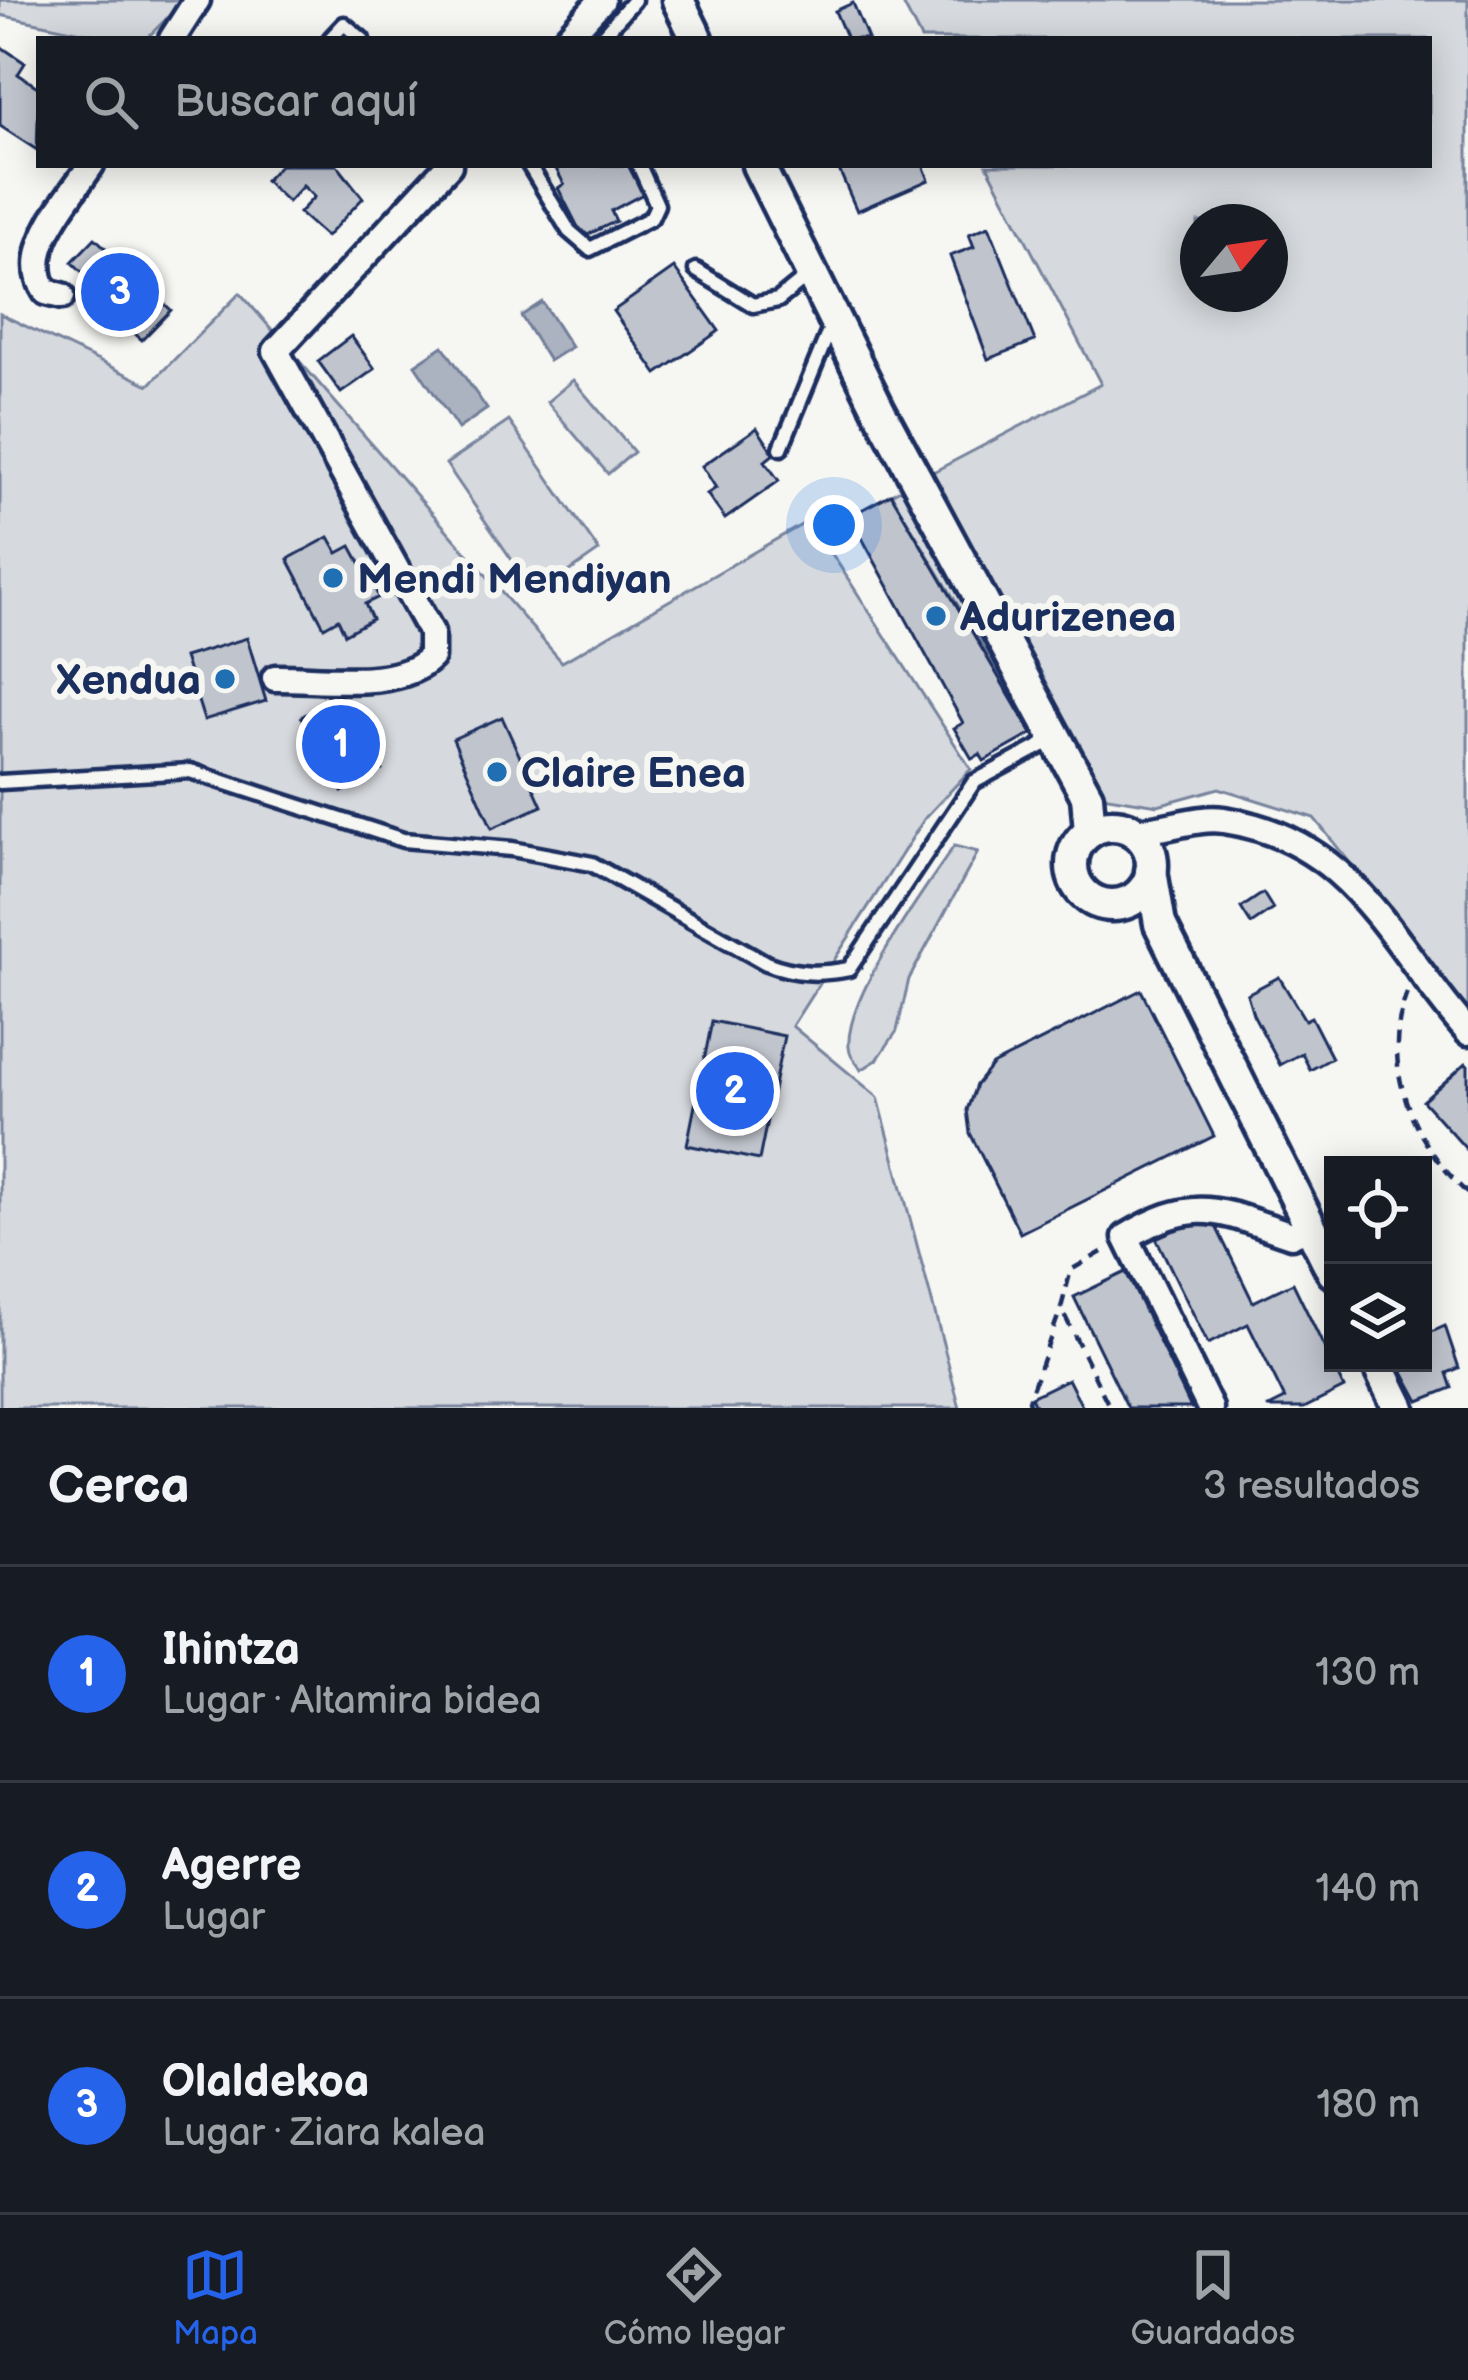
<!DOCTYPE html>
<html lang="es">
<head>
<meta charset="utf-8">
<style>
	:root { --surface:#171b24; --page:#20242c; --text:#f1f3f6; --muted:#9ea1a6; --line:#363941; --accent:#2563eb }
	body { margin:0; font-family:"Balsamiq Sans",sans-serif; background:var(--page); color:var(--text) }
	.controls { position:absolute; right:36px; bottom:36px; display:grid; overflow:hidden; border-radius:0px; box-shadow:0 6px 30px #0003 }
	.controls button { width:108px; height:108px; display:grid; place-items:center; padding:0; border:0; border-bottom:3px solid var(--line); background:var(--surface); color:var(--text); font:60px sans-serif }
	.compass { position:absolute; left:1180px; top:204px; width:108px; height:108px; border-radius:50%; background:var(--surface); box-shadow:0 6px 30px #0003; rotate:61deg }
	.you { position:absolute; left:834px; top:525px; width:42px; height:42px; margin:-30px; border:9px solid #fff; border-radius:50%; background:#1a73e8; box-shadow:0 0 0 18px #1a73e833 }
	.badge { display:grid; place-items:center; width:78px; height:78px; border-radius:50%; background:var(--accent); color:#fff; font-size:39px; font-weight:700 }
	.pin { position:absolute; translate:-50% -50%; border:6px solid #fff; box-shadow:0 3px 12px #0006 }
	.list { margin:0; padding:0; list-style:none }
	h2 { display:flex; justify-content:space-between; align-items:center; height:156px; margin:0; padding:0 48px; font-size:51px }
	h2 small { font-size:39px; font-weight:400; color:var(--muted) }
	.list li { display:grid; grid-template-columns:78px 1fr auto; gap:36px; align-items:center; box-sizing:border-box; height:216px; padding:0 48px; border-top:3px solid var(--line) }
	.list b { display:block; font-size:45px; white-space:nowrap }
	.list p { margin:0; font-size:39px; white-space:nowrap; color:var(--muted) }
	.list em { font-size:39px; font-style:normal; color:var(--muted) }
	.icon { flex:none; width:66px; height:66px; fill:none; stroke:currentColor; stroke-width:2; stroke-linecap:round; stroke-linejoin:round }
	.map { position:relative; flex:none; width:1468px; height:1408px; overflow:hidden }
	.search { position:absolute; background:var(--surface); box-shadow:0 6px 30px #0003; left:36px; right:36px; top:36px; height:132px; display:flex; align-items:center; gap:30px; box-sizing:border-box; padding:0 42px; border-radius:0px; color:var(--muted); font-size:45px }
	.sheet { height:804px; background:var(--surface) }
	nav { display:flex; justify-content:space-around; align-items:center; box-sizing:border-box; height:168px; border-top:3px solid var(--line); background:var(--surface); font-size:33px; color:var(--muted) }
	nav a { display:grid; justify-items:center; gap:6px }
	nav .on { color:var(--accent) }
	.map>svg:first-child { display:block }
	.green { fill:#d6d9dd; stroke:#78849e; stroke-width:3; fill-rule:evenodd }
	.water { fill:#abb2c0; stroke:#717e99; stroke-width:3 }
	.building { fill:#c0c4cd; stroke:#1b2f5e; stroke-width:3 }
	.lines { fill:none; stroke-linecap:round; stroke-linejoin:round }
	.service-casing { stroke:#1b2f5e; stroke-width:21 }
	.minor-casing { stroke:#1b2f5e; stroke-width:33 }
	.tertiary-casing { stroke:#1b2f5e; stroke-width:39 }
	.path { stroke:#1b2f5e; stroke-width:4.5; stroke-dasharray:12 9; stroke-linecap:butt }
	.service { stroke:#f6f6f2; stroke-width:12 }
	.minor { stroke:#f6f6f2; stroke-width:24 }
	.tertiary { stroke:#f6f6f2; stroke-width:30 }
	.poi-dot { fill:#1f6fb2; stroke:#f6f6f2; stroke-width:4.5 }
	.labels { text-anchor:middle; stroke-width:12; stroke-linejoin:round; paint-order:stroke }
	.poi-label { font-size:42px; font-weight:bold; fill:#1b2f5e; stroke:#f6f6f2; text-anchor:start }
</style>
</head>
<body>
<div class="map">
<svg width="1468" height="1408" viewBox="0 0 1468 1408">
	<rect width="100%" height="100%" fill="#f6f6f2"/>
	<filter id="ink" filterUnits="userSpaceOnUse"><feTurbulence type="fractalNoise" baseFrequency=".00833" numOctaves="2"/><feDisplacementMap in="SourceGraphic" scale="24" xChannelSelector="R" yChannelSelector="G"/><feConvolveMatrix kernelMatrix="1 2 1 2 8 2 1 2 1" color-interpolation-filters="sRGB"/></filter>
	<g filter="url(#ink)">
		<g class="green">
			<polygon points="0,0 185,0 146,39 115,39 0,15"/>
			<path d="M901,0H1468V1010L1314,818L1219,788L1158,805L1070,791L891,494L1101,384L987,165H1429V39H921ZM1198,222H1270V294H1198Z"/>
			<polygon points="240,293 562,662 810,520 971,769 925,818 792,1026 878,1097 960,1408 0,1408 0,314 149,385"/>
			<polygon points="573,380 634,452 608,474 547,402"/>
			<polygon points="509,421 599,551 536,595 446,464"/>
			<path d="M954,846L978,852L909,979L897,1031L877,1060L861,1070C856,1060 850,1059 849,1047C845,996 925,890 954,846Z"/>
		</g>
		<g class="water">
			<polygon points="542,302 571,347 549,361 521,316"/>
			<polygon points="443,346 487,409 458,429 415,365"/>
		</g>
		<g class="building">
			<polygon points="853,3 868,39 847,39 835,11"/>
			<polygon points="0,46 25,63 18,74 39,88 37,150 0,126"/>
			<polygon points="280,165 337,165 363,198 326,237 299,213 314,197 303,186 288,202 265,181"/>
			<polygon points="554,165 628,165 643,194 611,211 616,221 583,237 558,188 564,184"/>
			<polygon points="837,165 923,165 929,180 857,211"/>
			<polygon points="989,226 1035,341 988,359 950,256 974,247 969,234"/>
			<polygon points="95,238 171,310 142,340 127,327 118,337 79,301 95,284 72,262"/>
			<polygon points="674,268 719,331 657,374 613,311"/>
			<polygon points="351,336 375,369 341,393 318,361"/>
			<polygon points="757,428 774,454 765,461 779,481 725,519 707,494 716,488 702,466"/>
			<polygon points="891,494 1032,734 984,761 980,754 972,759 954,728 963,723 850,516"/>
			<polygon points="329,537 338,553 351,546 379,597 365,604 372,619 345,634 338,619 324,627 288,559"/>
			<polygon points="247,638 266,701 204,720 184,657"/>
			<polygon points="340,695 382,770 342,792 301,717"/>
			<polygon points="502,717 542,806 492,828 453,739"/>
			<polygon points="1263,893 1273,909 1251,924 1241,908"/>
			<polygon points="1279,977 1305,1020 1311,1017 1332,1058 1310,1070 1302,1053 1280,1065 1253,1014 1247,994"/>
			<polygon points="1141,990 1214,1136 1020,1233 970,1133 967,1110 976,1085 992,1065"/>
			<polygon points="712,1021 784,1036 759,1160 687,1145"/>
			<polygon points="1466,1063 1468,1065 1468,1151 1423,1101"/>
			<polygon points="1209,1212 1253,1302 1293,1283 1344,1388 1304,1408 1267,1408 1285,1399 1248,1324 1208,1344 1156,1238"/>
			<polygon points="1126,1272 1191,1408 1128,1408 1074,1297"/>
			<polygon points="1445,1326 1459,1368 1447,1373 1452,1388 1419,1401 1400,1366 1423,1363 1423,1336"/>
			<polygon points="1068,1379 1083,1408 1036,1408 1031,1397"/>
		</g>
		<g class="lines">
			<defs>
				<g id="service">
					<polyline points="330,39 344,24 362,39"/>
					<polyline points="600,39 634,0"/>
					<polyline points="529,165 569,231 590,249 651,218 657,205 639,165"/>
					<polyline points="696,270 753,305 778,300 810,274"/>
					<polyline points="781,448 831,326"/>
					<path d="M0,782L190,771L403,840L512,849L592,864L766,963C795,974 818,975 849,969L974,782L1054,739"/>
				</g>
				<g id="minor">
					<polyline points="172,39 197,0"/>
					<polyline points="566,39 602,0"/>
					<path d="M62,296L46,292C19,251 68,200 91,165"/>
					<path d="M275,678C319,677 399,691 431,657V632L276,351L449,165"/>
					<path d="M1133,830C1164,832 1192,816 1224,820C1355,840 1390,944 1468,1032"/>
					<path d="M1210,1408L1126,1237C1198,1195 1217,1210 1291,1235L1310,1226"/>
				</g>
				<g id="tertiary">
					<polyline points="678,0 697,39"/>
					<polyline points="758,165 878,408 1087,796 1090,831"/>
					<circle cx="1112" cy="865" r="40"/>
					<polyline points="1151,871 1160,924 1333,1272"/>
					<polyline points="1377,1363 1399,1408"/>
				</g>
			</defs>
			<use href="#service" class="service-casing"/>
			<use href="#minor" class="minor-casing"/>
			<use href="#tertiary" class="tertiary-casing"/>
			<g class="path">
				<path d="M1407,993C1379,1067 1413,1142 1468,1194"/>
				<polyline points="1102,1252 1071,1270 1061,1308 1110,1408"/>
				<polyline points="1031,1408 1028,1401 1061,1308"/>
			</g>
			<use href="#service" class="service"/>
			<use href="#minor" class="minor"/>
			<use href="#tertiary" class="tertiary"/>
		</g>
	</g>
	<g class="poi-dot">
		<circle cx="333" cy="578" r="12"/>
		<circle cx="936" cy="616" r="12"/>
		<circle cx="225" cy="679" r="12"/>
		<circle cx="497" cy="772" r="12"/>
	</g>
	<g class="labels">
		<g class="poi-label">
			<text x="357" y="593">Mendi Mendiyan</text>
			<text x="960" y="631">Adurizenea</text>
			<text x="201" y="694" text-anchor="end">Xendua</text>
			<text x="521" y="787">Claire Enea</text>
		</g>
	</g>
</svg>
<div class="controls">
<button><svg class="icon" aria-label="locate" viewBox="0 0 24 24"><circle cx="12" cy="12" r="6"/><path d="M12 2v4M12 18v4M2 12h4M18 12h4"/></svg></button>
<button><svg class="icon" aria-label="layers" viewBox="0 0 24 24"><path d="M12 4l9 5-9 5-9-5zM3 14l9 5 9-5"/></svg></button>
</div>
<svg class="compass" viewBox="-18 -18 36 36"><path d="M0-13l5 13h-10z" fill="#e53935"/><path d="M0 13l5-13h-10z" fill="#9ea1a6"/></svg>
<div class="you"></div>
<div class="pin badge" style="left:341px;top:744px">1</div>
<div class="pin badge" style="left:735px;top:1091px">2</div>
<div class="pin badge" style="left:120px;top:292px">3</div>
<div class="search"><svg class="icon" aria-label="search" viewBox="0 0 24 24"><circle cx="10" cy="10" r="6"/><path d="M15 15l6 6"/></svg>Buscar aquí</div>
</div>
<section class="sheet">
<h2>Cerca<small>3 resultados</small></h2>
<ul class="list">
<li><span class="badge">1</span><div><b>Ihintza</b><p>Lugar · Altamira bidea</p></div><em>130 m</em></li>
<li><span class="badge">2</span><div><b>Agerre</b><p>Lugar</p></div><em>140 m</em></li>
<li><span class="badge">3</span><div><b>Olaldekoa</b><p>Lugar · Ziara kalea</p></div><em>180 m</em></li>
</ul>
</section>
<nav>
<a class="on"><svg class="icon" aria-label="map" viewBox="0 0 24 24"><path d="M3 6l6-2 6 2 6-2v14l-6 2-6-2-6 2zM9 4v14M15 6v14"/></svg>Mapa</a>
<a><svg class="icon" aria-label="directions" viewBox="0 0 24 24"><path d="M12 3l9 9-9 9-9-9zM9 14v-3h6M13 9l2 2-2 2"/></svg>Cómo llegar</a>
<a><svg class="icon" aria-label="saved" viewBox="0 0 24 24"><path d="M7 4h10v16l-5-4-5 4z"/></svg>Guardados</a>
</nav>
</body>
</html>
